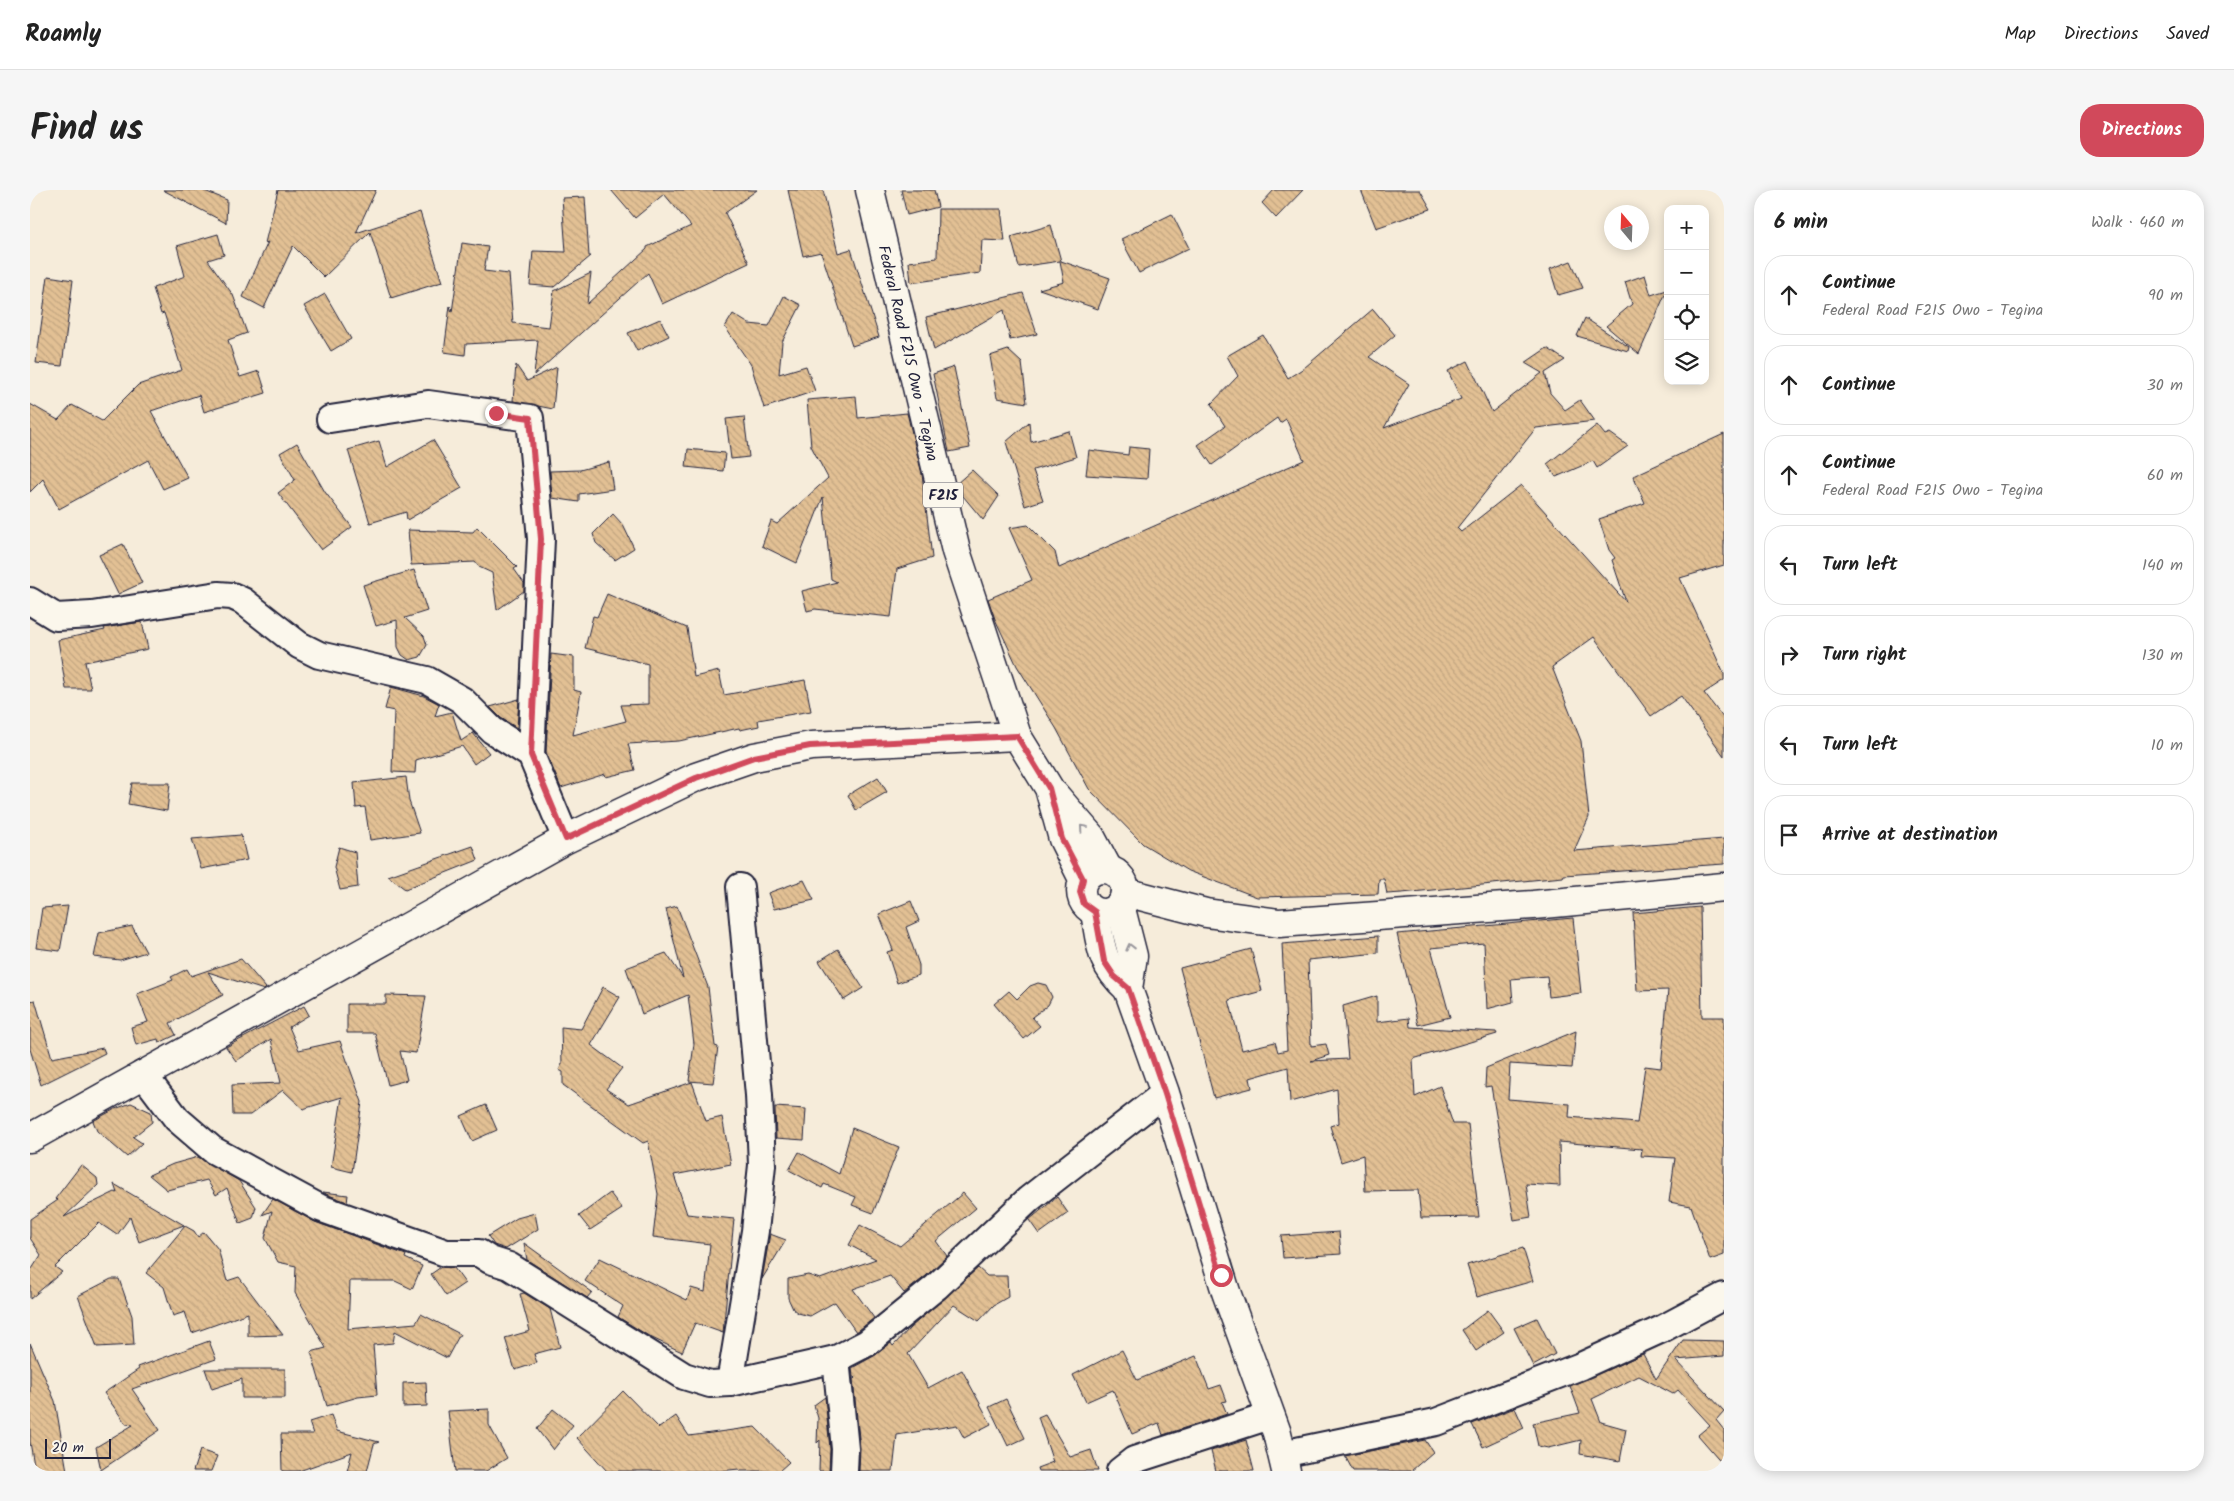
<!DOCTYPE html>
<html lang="en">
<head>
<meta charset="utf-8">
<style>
	:root { --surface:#fff; --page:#f6f6f6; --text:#222; --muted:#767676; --line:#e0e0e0; --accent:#d1495b }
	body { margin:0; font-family:Kalam,sans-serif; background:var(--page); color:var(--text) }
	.controls { position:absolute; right:15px; top:15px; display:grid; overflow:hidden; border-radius:10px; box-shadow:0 2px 12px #0003 }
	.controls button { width:45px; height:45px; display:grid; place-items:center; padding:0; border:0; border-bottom:1px solid var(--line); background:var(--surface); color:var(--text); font:25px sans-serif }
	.compass { position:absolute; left:1574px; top:15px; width:45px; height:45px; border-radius:50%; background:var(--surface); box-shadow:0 2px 12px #0003; rotate:341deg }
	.scale { position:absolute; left:15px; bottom:12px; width:66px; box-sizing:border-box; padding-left:5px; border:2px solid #22223b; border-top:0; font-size:14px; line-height:18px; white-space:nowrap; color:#22223b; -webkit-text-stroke:4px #fbf7ec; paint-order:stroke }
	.stop { position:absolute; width:15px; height:15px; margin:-11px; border:4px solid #d1495b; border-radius:50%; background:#fff }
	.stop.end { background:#d1495b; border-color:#fff; box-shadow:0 1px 5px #0008 }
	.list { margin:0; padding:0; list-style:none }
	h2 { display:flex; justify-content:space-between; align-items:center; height:65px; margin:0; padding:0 20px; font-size:21px }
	h2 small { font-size:16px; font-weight:400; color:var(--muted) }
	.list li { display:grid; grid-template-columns:32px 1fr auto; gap:15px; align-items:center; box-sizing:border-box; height:80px; margin:0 10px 10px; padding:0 10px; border:1px solid var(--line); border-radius:20px }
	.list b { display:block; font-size:19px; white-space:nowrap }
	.list p { margin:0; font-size:16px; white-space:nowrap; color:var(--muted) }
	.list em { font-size:16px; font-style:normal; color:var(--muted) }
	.icon { flex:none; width:28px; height:28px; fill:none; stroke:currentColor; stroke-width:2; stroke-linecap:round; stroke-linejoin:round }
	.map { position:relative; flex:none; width:1694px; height:1281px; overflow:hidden; border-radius:20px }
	header { display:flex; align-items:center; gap:30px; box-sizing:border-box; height:70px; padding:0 25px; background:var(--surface); border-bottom:1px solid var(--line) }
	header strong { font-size:24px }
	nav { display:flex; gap:28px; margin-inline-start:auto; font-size:18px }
	.intro { display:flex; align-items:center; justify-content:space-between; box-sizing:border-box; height:120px; padding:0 30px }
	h1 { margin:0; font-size:35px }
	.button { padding:12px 22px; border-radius:20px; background:var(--accent); color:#fff; font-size:18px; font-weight:700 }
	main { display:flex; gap:30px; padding:0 30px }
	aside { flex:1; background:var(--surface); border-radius:20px; box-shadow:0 2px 12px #0003 }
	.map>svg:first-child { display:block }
	.building { fill:url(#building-back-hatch); stroke:#22223b }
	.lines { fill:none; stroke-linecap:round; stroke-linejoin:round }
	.minor-casing { stroke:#22223b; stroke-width:30 }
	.secondary-casing { stroke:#22223b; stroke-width:31 }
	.primary-casing { stroke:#22223b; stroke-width:31 }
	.minor { stroke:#fbf7ec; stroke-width:26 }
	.secondary { stroke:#fbf7ec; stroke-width:28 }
	.primary { stroke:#fbf7ec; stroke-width:28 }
	.oneway { stroke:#99979c }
	.route { stroke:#d1495b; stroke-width:6 }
	.labels { text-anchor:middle; stroke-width:4; stroke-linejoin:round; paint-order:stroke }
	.shield { fill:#fbf7ec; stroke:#636270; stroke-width:1 }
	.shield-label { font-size:15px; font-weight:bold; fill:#22223b }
	.street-label { font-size:16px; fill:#22223b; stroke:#fbf7ec }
</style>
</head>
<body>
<header>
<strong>Roamly</strong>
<nav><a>Map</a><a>Directions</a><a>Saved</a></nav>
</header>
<div class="intro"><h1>Find us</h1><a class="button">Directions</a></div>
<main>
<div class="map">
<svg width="1694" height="1281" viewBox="0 0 1694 1281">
	<defs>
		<pattern id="building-back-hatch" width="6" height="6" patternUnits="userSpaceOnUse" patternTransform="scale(1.25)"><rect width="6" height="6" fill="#e2c094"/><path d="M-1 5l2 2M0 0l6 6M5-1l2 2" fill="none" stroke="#c2a580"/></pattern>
	</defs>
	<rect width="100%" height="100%" fill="#f6ecda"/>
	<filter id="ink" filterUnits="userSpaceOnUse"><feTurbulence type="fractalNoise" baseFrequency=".02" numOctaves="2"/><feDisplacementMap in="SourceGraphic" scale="10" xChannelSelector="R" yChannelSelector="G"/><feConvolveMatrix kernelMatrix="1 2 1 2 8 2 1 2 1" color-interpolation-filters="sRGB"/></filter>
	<g filter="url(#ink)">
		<g class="building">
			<polygon points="133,0 172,0 197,10 196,33"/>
			<polygon points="248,0 346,0 326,43 390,22 412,92 361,108 340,42 294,87 263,56 234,118 213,107 238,52 235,53"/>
			<polygon points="581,0 727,0 695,23 719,73 632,114 618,83 504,185 508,150 436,154 435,165 414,162 420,116 422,122 432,53 458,57 454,81 479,84 483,133 519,137 524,101 561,83 557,114 617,59 617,57 661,36 634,4 605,28"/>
			<polygon points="758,0 793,0 808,63 821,59 849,147 822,156 791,62 773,66"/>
			<polygon points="871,0 904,0 908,17 877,25"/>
			<polygon points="1244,0 1273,0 1246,28 1232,13"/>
			<polygon points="1331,0 1390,0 1401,19 1346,38"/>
			<polygon points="555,7 559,66 561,66 524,97 500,95 503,61 536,62 532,8"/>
			<polygon points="908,19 971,19 975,51 952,50 950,83 881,93 879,72 907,68"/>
			<polygon points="1142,24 1159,58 1109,83 1091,49"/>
			<polygon points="1021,35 1031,71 1080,88 1068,119 1009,99 1034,92 1030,71 989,77 981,47"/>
			<polygon points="188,44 194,65 178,70 203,105 217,143 198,150 210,187 229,181 236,203 174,222 169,205 121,221 158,288 133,299 118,270 29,319 13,289 0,302 0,214 28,230 42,215 72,231 108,195 152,180 134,123 131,124 123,98 155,86 147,56"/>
			<polygon points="1541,71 1553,98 1528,105 1520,79"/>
			<polygon points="1615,85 1621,105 1637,100 1609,164 1576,136 1602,114 1595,92"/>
			<polygon points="18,86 43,90 32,176 6,173"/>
			<polygon points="993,103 1007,144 980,150 974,120 904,160 896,127"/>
			<polygon points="295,104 321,149 301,161 274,116"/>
			<polygon points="754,106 771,115 752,152 749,184 776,176 785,201 734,218 721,175 695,137 703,124 719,134 739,136"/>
			<polygon points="1343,119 1365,145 1339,167 1379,194 1354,238 1431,209 1418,181 1438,171 1462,222 1512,183 1495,173 1517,158 1535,170 1515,183 1520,203 1535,220 1550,210 1565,231 1506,238 1427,338 1431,342 1491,295 1596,412 1582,370 1585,368 1579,360 1569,329 1615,313 1603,286 1694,244 1694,375 1650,388 1694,484 1694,490 1674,503 1694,529 1694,566 1651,506 1621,526 1564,447 1522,477 1551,551 1559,627 1544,661 1694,649 1694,674 1534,685 1533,687 1372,703 1357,704 1354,689 1349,689 1348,704 1227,707 1158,681 1113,654 1059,599 1026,538 987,476 965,429 958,409 1002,390 979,338 998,335 1025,362 1029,378 1274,270 1256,229 1250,233 1247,228 1182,275 1168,255 1195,236 1181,214 1208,186 1197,166 1233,145 1258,188 1274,178"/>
			<polygon points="1555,128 1599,157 1598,161 1547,146"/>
			<polygon points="630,129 639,146 607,161 598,143"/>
			<polygon points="978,160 992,173 997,213 967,208 960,166"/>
			<polygon points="486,175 497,191 527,177 523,219 483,211"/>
			<polygon points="924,177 940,258 919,262 903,184"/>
			<polygon points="826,206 828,228 877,223 892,284 902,368 867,379 861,427 785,419 777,421 772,401 807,392 801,389 793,307 767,373 732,356 741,331 747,334 798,288 781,256 777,210"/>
			<polygon points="714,227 719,267 701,269 696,229"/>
			<polygon points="999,232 1001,252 1039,241 1046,267 1003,280 1013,310 995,316 976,252"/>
			<polygon points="1567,235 1575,245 1580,243 1598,256 1567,278 1563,271 1526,287 1517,274"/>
			<polygon points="403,250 432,298 377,330 376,322 340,333 318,260 349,251 357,277"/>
			<polygon points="267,253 295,302 322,337 291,360 248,303 265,290 250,263"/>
			<polygon points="1099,257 1119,259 1117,289 1056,285 1059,260 1098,265"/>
			<polygon points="658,259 695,263 693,281 656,277"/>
			<polygon points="579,272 583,299 549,304 549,312 522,308 520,281 550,280"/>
			<polygon points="942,280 969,306 953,330 928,300 926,294"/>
			<polygon points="583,324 593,335 604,358 585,370 566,353 563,344"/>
			<polygon points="447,337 487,377 484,379 494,393 494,401 467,420 462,383 449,377 445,372 381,375 378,340 443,342"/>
			<polygon points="93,354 112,393 88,404 69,365"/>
			<polygon points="384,380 397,421 375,428 394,446 397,455 390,467 379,470 372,465 368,457 367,430 346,436 333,395"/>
			<polygon points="577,404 657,438 664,487 689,481 694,505 775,490 781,521 728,530 729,536 710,540 709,538 649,551 598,554 605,580 576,587 575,584 531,598 516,562 521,464 544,467 544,500 551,502 543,545 596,531 591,515 618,514 618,474 555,458 563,426 567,427"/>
			<polygon points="112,432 118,459 55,472 61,499 36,499 28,450 75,440 74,438"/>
			<polygon points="361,497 394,506 409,514 405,526 422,522 431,551 443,543 459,563 444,574 432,556 386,570 385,583 362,582 364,521 355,519"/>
			<polygon points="489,509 487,538 471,528 460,517"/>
			<polygon points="376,587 379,611 390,643 340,650 335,617 326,618 324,593"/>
			<polygon points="848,587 857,602 826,620 818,605"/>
			<polygon points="102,593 140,593 137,621 98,614"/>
			<polygon points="211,645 217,670 171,679 162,649"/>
			<polygon points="443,656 448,670 375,699 358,686"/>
			<polygon points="309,657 325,662 328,697 310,700 304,677"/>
			<polygon points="774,690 784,710 744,719 738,703"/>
			<polygon points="881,711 889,731 876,737 889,775 889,785 867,793 857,762 863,760 849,724"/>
			<polygon points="38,716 30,761 6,758 12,718"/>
			<polygon points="647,716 678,797 685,856 688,857 683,893 659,891 664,854 658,805 612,824 596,778 636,763 653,788 636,719"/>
			<polygon points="1670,717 1672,827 1694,827 1694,1065 1680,1070 1661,1016 1639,1012 1645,968 1611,966 1612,959 1529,952 1530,996 1496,994 1501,1027 1484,1030 1461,896 1455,897 1456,878 1546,841 1542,878 1480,874 1478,909 1540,914 1539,927 1607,933 1615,876 1631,878 1638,800 1607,801 1603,723"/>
			<polygon points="1543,728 1551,803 1519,807 1517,786 1481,789 1483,812 1457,819 1454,753 1401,758 1420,827 1388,835 1367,744"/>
			<polygon points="102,736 116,762 90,770 64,767 69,743"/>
			<polygon points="1348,746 1348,763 1278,770 1281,856 1296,854 1299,865 1281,871 1318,869 1313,816 1347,806 1347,832 1379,828 1380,837 1466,842 1467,844 1383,869 1385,907 1410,896 1423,934 1438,934 1449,1027 1391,1028 1388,1000 1335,1001 1333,965 1311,972 1300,936 1309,933 1307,899 1260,912 1258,877 1220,888 1222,898 1184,908 1150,778 1221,759 1232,801 1199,810 1212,860 1245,852 1248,862 1257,860 1252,754"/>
			<polygon points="808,759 833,798 814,810 789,771"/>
			<polygon points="211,769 236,798 234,800 178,782 193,805 140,833 146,845 129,853 128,849 106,855 101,837 118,832 107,804 143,790 141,787 157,779 161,786"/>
			<polygon points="1008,793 1016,795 1022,807 1018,815 1002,827 1010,836 994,849 964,814 979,801 987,809 1000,796"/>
			<polygon points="573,797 590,807 561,855 592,878 576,899 599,914 662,892 676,931 692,927 701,974 644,985 657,1024 704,1029 693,1143 665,1133 652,1162 622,1148 588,1127 593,1116 555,1091 570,1068 657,1110 661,1098 675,1102 680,1054 623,1047 628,1004 618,951 613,953 533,895 533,882 529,880 532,874 531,837 551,839"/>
			<polygon points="356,805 396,806 386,863 370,861 377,890 358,895 345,843 317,843 317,814 356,814"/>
			<polygon points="5,810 22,868 73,858 75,863 11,895 0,859 0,811"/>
			<polygon points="274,816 279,825 259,837 269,860 310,851 332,912 322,982 301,977 312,907 273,919 253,900 220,925 203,925 202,895 251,893 241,849 206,871 196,857"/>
			<polygon points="101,913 121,922 122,932 103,947 112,953 97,967 67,941 63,931 85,919"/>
			<polygon points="456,915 467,940 442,951 431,926"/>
			<polygon points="745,917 776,919 774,950 746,948"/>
			<polygon points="822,938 869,957 843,1023 822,1015 826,1007 794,994 792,998 759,980 769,962 809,984"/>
			<polygon points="168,967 209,991 226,1017 223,1028 210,1033 197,998 186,1005 177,990 137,1000 119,985 143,974"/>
			<polygon points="51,975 67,988 68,995 34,1027 85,1002 87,1003 84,994 154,1035 109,1052 100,1027 87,1045 69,1033 25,1077 32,1082 0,1109 0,1082 11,1065 0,1048 0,1029 28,1010 25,1009"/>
			<polygon points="293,1002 318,1005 317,1012 296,1004"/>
			<polygon points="580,1003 592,1019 560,1040 549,1026"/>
			<polygon points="933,1003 946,1018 906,1051 917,1066 896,1086 874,1103 860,1086 823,1099 844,1128 829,1140 826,1142 805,1112 780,1126 768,1123 763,1119 758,1108 758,1089 778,1085 790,1089 846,1069 819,1055 830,1035 870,1056"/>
			<polygon points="1027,1007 1038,1023 1009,1044 999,1030"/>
			<polygon points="243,1009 285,1032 376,1065 375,1068 392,1076 382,1099 365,1091 320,1091 318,1139 386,1133 391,1124 430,1144 417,1168 365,1141 363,1153 343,1155 347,1205 328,1207 297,1216 281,1162 296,1158 265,1103 266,1076 248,1072 235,1048 242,1021 232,1025"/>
			<polygon points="505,1023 508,1039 476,1059 464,1055 458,1046 487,1028"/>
			<polygon points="155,1036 164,1041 168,1047 174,1042 188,1059 197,1091 209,1087 253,1145 218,1146 218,1123 162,1143 155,1122 143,1126 134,1097 116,1083"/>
			<polygon points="1309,1042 1311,1064 1253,1068 1251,1046"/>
			<polygon points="740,1044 756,1050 732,1089"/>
			<polygon points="494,1053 562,1102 557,1108 497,1070"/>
			<polygon points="1493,1058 1503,1091 1447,1107 1437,1075"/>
			<polygon points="411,1077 424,1078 435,1093 416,1106 401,1084"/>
			<polygon points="948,1078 957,1086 977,1086 978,1107 964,1115 949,1131 924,1115 878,1164 898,1198 932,1180 961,1234 934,1248 927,1235 867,1245 863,1281 829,1281 830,1258 823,1189 826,1188 823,1187 822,1178 844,1166 861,1153 863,1156 880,1138"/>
			<polygon points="81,1089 89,1089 102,1126 104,1155 67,1157 48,1106"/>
			<polygon points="494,1103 520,1119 530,1157 504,1164 507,1173 485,1180 475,1148 500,1141 490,1104"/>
			<polygon points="1458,1120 1474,1142 1446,1161 1432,1140"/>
			<polygon points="1507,1128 1525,1164 1503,1176 1484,1138"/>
			<polygon points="1653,1150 1694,1151 1694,1166 1646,1170 1694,1221 1686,1230 1694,1240 1694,1275 1668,1245 1680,1235 1648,1200 1643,1204 1609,1186 1562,1209 1571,1232 1596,1239 1590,1271 1550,1264 1551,1250 1518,1258 1508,1256 1503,1233 1550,1223 1540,1196 1613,1164 1626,1189"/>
			<polygon points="179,1151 186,1169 102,1199 130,1240 71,1280 66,1257 103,1235 96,1234 74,1203 109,1179 108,1177"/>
			<polygon points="0,1153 25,1211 37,1281 5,1281 0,1252"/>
			<polygon points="1092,1160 1107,1190 1166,1166 1179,1199 1191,1195 1197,1211 1192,1212 1197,1224 1133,1245 1129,1233 1102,1244 1083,1200 1056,1212 1043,1185"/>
			<polygon points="175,1179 255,1179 255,1208 212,1208 212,1189 182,1199"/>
			<polygon points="396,1192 397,1216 373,1217 373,1193"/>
			<polygon points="593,1201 629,1238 646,1226 659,1246 725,1237 759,1272 749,1281 710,1281 709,1279 690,1281 577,1281 547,1248"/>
			<polygon points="795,1207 800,1259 799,1281 789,1281 790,1250 787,1253 788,1228 784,1215"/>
			<polygon points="976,1209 995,1248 978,1256 959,1217"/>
			<polygon points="1485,1218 1494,1238 1453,1257 1442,1234"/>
			<polygon points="459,1219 459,1235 477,1268 456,1281 425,1281 418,1221"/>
			<polygon points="523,1219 543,1235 523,1260 507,1239"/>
			<polygon points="1015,1224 1040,1267 1061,1260 1068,1281 1008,1281 1007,1278 1023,1272 1008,1227"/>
			<polygon points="301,1225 307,1241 349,1252 344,1254 337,1281 317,1281 322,1262 269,1281 252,1281 251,1244 283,1244 279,1232"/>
			<polygon points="1216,1250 1224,1281 1186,1281 1181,1261"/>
			<polygon points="1395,1250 1403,1262 1381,1281 1323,1281 1315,1266"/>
			<polygon points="170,1260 187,1266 181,1281 163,1281"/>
		</g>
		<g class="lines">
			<defs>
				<g id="minor">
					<polyline points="300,229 398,214 500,228 511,349 501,565"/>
					<polyline points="0,411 26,427 62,425 188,405 202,406 213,411 269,455 289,465 397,490 432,510 462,540 501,565 536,649"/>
					<polyline points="113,884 147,929 183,960 290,1018 416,1063 449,1063 460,1070 479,1076 654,1186 680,1194 700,1193 806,1169 837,1153 906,1097 999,1009 1135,903"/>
					<polyline points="806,1169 815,1259 814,1281"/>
					<polyline points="700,1193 725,1041 732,975 729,905 710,697"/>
					<polyline points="1252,1264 1406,1232 1551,1176 1632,1139 1694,1106"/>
					<polyline points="1090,1281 1104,1270 1240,1226"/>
				</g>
				<g id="secondary">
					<polyline points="1095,702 1176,723 1249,733 1503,715 1694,697"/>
					<polyline points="0,948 536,649 666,587 724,567 781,556 987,546"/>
				</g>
				<g id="primary">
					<polyline points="840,0 926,361 987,546 1019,598 1033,649 1053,689"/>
					<polyline points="1024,604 1061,647 1078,679"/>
					<circle cx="1073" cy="701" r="22"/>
					<polyline points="1090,715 1103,766 1098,799 1135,903 1196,1102 1247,1243 1256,1281"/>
					<path d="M1065,722C1071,756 1070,774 1098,799"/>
				</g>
			</defs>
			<use href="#minor" class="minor-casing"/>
			<use href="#secondary" class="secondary-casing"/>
			<use href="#primary" class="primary-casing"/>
			<use href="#minor" class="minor"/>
			<use href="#secondary" class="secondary"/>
			<use href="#primary" class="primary"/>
		</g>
		<defs><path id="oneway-chevron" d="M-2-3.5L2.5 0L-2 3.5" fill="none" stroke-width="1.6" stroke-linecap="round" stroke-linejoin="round" transform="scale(1.25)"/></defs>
		<g class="oneway">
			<use href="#oneway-chevron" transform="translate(1053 638) rotate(-131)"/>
			<use href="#oneway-chevron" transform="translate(1100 757) rotate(-104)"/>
		</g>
	</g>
	<g class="lines" filter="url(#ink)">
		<polyline class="route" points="466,223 500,228 511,349 501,565 536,649 666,588 724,567 780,556 987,546 1019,598 1032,649 1053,689 1050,702 1054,714 1065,722 1074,771 1084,786 1098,798 1135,904 1191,1085"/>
	</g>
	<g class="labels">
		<rect class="shield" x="893" y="292.5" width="40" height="25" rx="4"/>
		<g class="shield-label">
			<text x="913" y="310">F215</text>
		</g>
		<g class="street-label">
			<text transform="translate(879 163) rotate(77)" y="6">Federal Road F215 Owo - Tegina</text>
		</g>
	</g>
</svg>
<div class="controls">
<button>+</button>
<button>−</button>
<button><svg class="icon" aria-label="locate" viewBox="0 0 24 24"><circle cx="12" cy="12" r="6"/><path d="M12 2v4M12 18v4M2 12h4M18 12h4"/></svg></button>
<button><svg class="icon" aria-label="layers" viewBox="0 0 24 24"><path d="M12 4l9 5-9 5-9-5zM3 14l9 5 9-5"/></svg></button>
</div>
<svg class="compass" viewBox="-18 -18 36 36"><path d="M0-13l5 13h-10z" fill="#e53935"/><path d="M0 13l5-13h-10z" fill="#767676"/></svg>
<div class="scale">20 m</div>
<div class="stop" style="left:1191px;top:1085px"></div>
<div class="stop end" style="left:466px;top:223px"></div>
</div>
<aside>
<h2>6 min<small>Walk · 460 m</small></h2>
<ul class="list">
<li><svg class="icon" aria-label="ahead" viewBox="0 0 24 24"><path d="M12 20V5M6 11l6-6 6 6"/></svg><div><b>Continue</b><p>Federal Road F215 Owo - Tegina</p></div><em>90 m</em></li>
<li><svg class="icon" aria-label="ahead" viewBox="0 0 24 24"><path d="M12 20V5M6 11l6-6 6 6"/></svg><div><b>Continue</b></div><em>30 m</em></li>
<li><svg class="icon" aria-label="ahead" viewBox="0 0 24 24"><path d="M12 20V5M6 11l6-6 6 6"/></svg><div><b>Continue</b><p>Federal Road F215 Owo - Tegina</p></div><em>60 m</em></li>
<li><svg class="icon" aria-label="left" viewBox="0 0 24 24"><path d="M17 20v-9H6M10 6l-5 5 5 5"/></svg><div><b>Turn left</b></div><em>140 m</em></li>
<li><svg class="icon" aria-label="right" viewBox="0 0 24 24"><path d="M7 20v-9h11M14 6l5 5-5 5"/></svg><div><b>Turn right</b></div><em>130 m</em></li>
<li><svg class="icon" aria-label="left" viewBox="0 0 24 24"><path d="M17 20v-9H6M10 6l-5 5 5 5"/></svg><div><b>Turn left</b></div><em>10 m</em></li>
<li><svg class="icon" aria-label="arrive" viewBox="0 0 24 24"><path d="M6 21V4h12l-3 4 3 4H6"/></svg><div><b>Arrive at destination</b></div></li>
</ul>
</aside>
</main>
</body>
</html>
